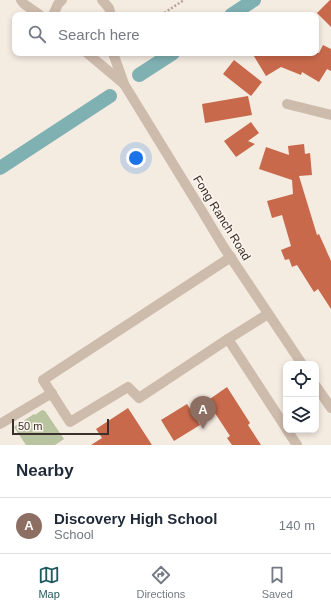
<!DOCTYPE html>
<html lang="en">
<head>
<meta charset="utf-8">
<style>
	:root { --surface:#fff; --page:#f2f2f3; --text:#1f2937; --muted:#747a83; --line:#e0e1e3; --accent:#1f5a5e }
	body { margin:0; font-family:Helvetica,sans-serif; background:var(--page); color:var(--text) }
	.controls { position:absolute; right:12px; bottom:12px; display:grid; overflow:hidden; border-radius:8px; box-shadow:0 2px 6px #0003 }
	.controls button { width:36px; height:36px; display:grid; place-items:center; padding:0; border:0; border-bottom:1px solid var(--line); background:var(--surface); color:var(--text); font:20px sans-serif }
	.scale { position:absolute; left:12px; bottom:10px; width:97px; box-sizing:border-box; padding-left:4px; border:2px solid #3b302b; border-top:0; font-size:11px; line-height:14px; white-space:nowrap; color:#3b302b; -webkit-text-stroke:3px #fbf5ee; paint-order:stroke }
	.you { position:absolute; left:136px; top:158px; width:14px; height:14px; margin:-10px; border:3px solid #fff; border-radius:50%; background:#1a73e8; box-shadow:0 0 0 6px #1a73e833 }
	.badge { display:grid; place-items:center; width:26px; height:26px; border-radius:50%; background:var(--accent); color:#fff; font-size:13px; font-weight:700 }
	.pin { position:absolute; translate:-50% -33px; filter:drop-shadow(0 1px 2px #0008) }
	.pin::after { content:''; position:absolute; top:21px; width:14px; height:12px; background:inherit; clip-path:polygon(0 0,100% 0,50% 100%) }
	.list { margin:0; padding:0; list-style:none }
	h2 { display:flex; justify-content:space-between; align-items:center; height:52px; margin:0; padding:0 16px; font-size:17px }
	h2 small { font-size:13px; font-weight:400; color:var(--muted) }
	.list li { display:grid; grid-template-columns:26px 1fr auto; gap:12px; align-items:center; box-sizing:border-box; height:56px; padding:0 16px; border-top:1px solid var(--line) }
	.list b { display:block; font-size:15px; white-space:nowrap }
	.list p { margin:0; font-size:13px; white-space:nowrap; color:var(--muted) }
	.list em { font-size:13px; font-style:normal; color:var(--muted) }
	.icon { flex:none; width:22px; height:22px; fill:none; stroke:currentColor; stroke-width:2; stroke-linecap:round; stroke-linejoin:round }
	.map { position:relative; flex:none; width:331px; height:445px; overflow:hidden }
	.search { position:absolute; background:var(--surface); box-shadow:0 2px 6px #0003; left:12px; right:12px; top:12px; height:44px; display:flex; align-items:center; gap:10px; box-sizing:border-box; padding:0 14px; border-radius:8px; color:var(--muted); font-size:15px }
	.sheet { height:108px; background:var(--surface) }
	nav { display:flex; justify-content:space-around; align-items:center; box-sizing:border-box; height:56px; border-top:1px solid var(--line); background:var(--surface); font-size:11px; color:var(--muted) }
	nav a { display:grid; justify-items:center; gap:2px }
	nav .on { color:var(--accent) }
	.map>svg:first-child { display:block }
	.green { fill:#b8c4a0 }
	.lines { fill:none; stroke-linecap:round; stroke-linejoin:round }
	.canal { stroke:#7fb0b2; stroke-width:14 }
	.building { fill:#c8694b }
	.path { stroke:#b9a596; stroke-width:2.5; stroke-dasharray:2 2; stroke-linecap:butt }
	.minor { stroke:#cdbbac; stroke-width:10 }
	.labels { text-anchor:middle; stroke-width:3.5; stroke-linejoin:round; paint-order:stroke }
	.street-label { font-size:12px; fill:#3b302b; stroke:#fbf5ee }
</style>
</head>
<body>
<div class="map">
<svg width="331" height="445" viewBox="0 0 331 445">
	<rect width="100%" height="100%" fill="#f4ebe1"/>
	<polygon class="green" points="42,410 45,411 64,439 55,445 26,445 14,427 34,414 35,415"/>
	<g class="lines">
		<g class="canal">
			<polyline points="231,15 254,0"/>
			<polyline points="139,75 173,53"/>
			<polyline points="0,168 110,96"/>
		</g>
	</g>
	<g class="building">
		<polygon points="330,0 331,0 331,27 317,13"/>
		<polygon points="323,45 331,49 331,71 327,69 319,82 302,72 301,75 281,67 266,76 252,53 319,53"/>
		<polygon points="234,60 262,82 251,96 223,74"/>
		<polygon points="248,96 252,115 205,123 202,104"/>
		<polygon points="251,122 259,133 248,141 255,144 236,157 224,141"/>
		<polygon points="304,144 305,154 310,153 312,175 299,176 317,235 319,234 331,261 331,309 318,289 314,292 297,265 292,267 289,259 285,260 281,250 291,246 282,215 272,218 267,201 293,194 292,180 259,169 266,147 289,155 288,146"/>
		<polygon points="227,387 250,423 248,425 261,445 232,445 227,438 230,436 207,401"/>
		<polygon points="187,404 200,425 174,441 161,420"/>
		<polygon points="128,408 152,445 91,445 102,438 96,429"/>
	</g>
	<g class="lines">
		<polyline class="path" points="161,15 184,0"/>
		<g class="minor">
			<polyline points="21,0 24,4 40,15"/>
			<polyline points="102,0 109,8 111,15"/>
			<polyline points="53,15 58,4 62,0"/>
			<polyline points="87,53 124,84"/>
			<polyline points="113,53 124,84 202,211 223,246 302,364"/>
			<polyline points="287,104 331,115"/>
			<polyline points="231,257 43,380 70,422 128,387 139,398 228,339 268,314"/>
			<polyline points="228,339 286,428"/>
			<polyline points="316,386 331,408"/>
			<polyline points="0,424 52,393"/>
			<polyline points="287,430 297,445"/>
		</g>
	</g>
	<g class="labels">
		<g class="street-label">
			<text transform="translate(222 218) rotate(58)" y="4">Fong Ranch Road</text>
		</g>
	</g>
</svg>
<div class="controls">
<button><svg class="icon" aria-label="locate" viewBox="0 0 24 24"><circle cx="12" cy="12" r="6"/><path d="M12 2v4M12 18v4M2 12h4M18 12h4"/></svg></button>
<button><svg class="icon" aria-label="layers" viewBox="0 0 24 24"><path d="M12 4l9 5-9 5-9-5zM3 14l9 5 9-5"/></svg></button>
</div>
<div class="scale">50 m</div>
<div class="you"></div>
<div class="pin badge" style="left:203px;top:429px;background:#8d6e63">A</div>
<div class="search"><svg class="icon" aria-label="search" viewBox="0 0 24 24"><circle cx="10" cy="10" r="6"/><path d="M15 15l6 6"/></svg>Search here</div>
</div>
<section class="sheet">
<h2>Nearby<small></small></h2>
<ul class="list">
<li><span class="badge" style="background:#8d6e63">A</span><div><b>Discovery High School</b><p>School</p></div><em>140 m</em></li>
</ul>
</section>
<nav>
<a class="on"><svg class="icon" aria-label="map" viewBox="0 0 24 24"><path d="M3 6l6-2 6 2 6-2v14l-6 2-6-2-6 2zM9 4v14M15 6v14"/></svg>Map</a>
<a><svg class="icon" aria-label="directions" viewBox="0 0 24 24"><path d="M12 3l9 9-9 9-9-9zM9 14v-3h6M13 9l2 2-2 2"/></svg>Directions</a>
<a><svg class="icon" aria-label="saved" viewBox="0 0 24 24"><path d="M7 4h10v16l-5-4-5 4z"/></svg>Saved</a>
</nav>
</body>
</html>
